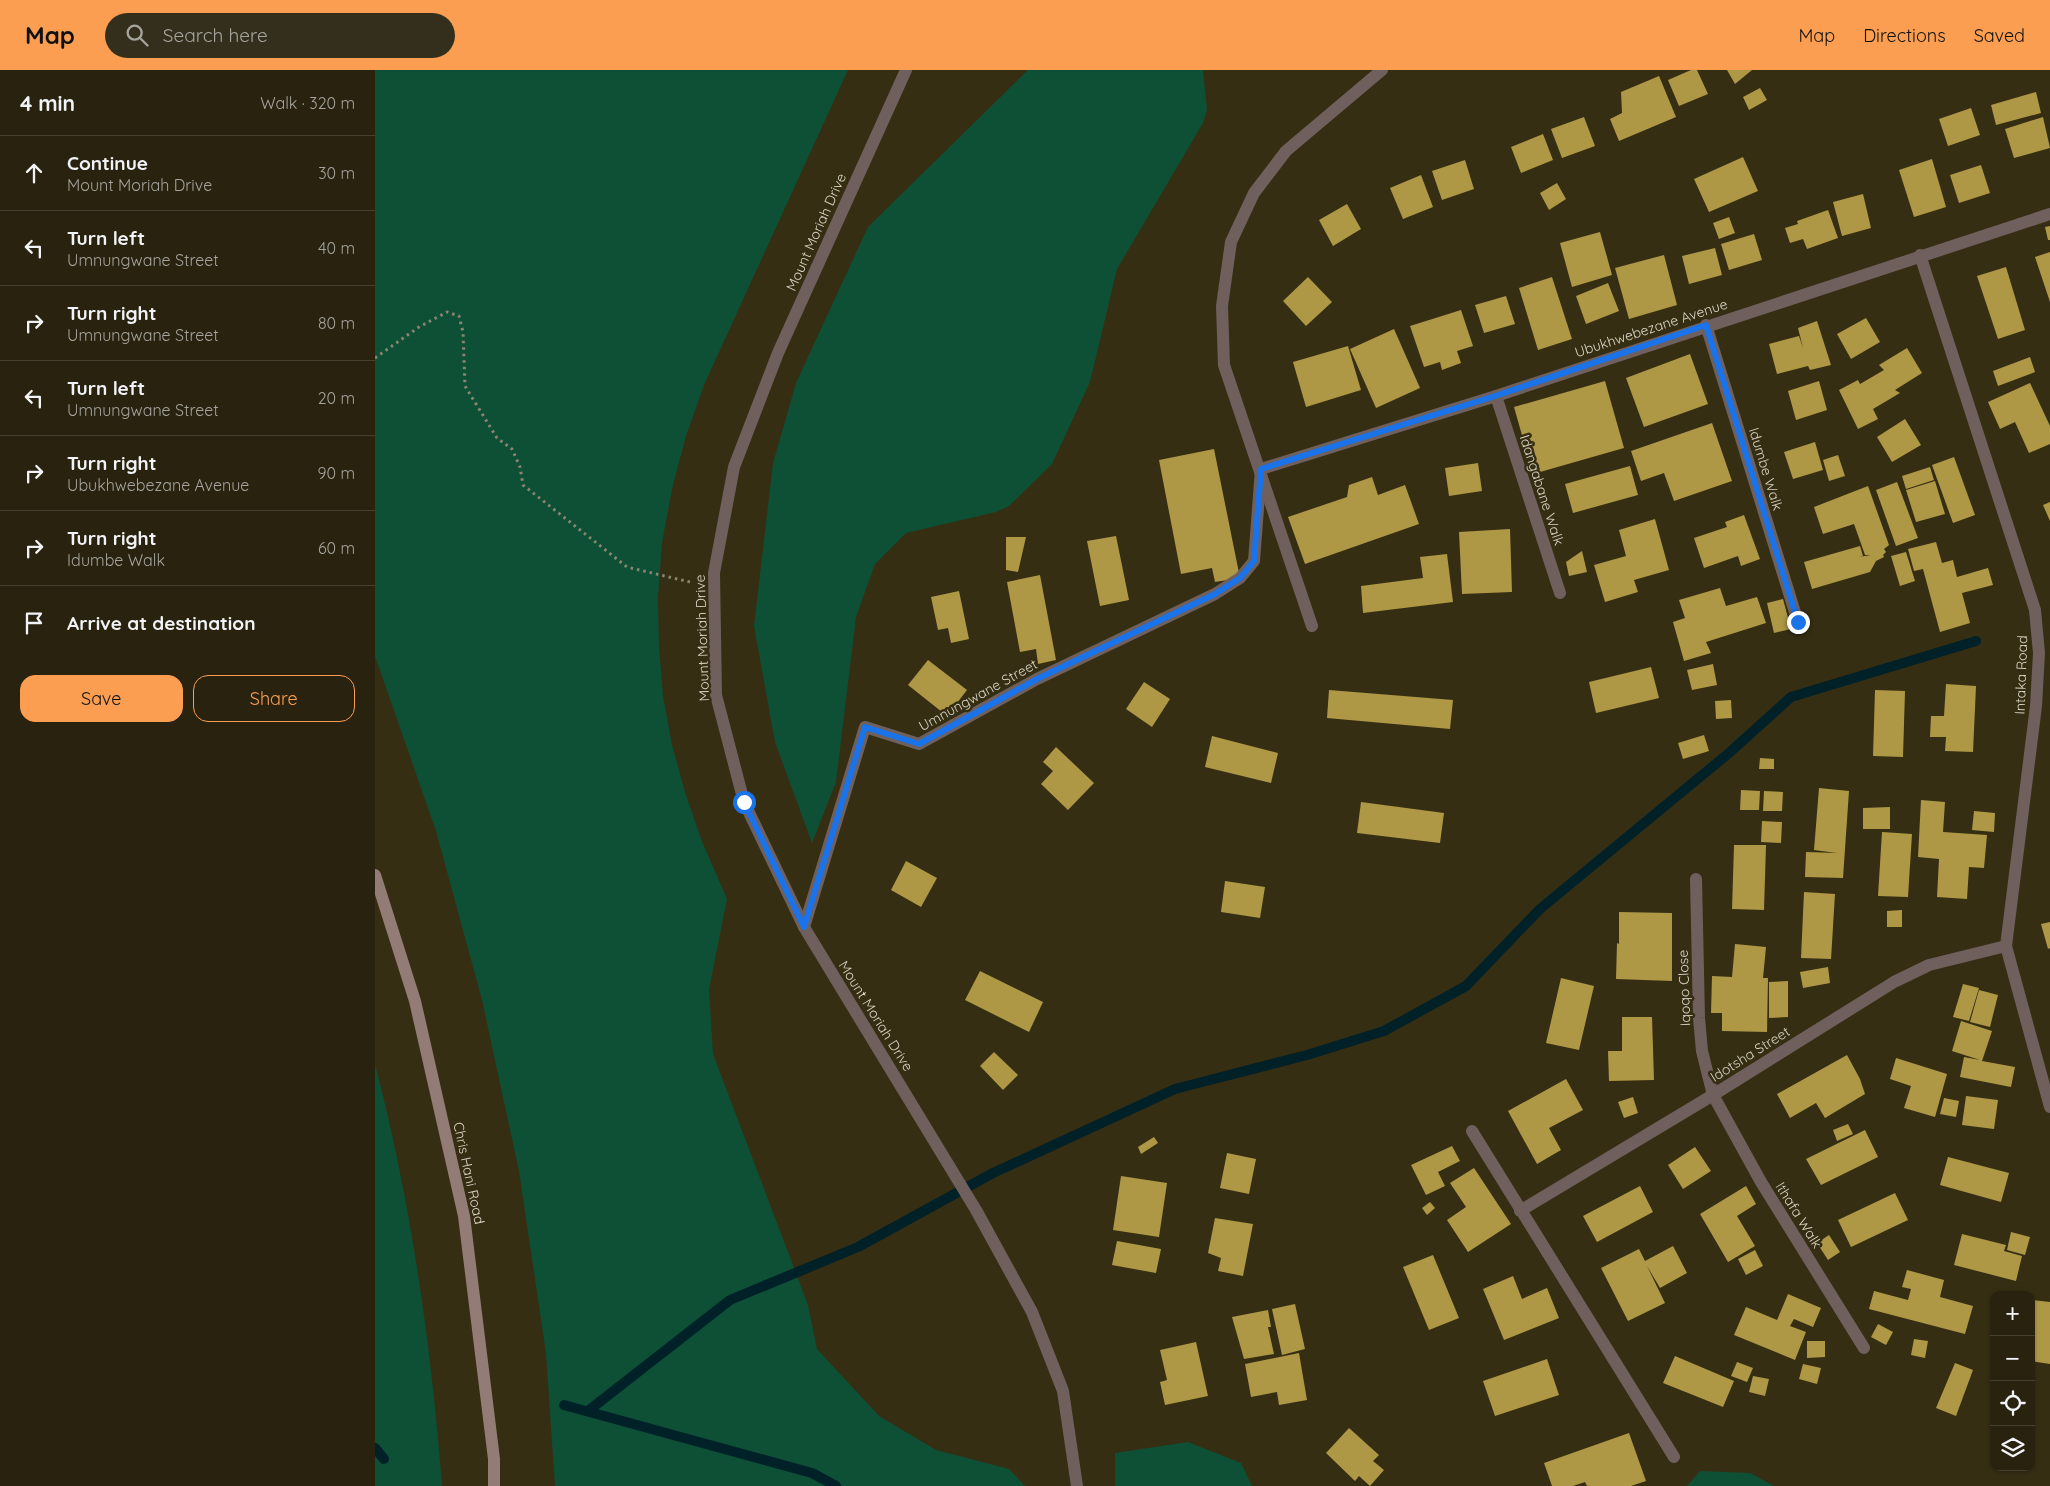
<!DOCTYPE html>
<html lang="en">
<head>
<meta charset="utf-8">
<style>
	:root { --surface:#28220e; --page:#342f1c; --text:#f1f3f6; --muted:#a5a49e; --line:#443f2e; --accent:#fb9e51 }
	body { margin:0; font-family:Quicksand,sans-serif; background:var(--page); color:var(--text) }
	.controls { position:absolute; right:15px; bottom:15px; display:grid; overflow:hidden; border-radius:10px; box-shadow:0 1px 4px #0004 }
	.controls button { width:45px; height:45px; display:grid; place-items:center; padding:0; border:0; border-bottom:1px solid var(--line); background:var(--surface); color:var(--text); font:25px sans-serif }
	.stop { position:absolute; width:15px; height:15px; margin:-11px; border:4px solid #1a73e8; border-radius:50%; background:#fff }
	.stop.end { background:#1a73e8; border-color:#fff; box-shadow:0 1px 5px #0008 }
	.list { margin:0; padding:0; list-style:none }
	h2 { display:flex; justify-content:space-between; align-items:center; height:65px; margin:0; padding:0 20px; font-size:21px }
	h2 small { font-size:16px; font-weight:400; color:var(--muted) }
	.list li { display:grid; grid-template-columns:32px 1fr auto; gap:15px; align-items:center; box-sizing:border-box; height:75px; padding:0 20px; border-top:1px solid var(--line) }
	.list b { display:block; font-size:19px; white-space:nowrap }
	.list p { margin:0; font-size:16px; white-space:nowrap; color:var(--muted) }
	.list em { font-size:16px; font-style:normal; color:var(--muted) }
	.actions { display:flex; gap:10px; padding:15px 20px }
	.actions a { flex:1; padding:11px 0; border:1px solid var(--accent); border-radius:15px; text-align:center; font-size:18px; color:var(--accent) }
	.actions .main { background:var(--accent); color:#111 }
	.icon { flex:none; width:28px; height:28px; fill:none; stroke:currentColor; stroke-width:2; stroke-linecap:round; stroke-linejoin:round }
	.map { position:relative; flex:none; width:1675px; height:1416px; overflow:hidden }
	header { display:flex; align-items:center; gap:30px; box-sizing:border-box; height:70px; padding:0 25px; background:var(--accent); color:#111 }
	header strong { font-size:24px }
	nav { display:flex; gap:28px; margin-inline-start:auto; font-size:18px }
	.search { width:350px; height:45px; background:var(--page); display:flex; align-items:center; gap:12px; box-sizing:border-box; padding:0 18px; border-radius:28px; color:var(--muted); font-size:19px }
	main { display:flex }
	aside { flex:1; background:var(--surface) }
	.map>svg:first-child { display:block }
	.green { fill:#0d5036 }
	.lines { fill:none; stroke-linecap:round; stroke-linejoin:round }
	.stream { stroke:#002128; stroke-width:10 }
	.building { fill:#ae9846 }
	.path { stroke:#8b8570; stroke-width:3; stroke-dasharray:2.5 4; stroke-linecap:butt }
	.street { stroke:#6f605d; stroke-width:12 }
	.secondary { stroke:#937c76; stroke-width:12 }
	.route { stroke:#1a73e8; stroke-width:6 }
	.labels { text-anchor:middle; stroke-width:5; stroke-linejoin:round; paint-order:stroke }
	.street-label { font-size:14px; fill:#dad6c6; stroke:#362e13 }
</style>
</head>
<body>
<header>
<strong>Map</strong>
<div class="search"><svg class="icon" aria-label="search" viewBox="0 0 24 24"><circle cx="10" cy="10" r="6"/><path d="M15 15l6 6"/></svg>Search here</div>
<nav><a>Map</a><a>Directions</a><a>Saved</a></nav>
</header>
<main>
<aside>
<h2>4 min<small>Walk · 320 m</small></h2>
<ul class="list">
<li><svg class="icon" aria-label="ahead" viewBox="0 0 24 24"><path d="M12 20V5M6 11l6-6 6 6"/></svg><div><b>Continue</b><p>Mount Moriah Drive</p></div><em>30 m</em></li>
<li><svg class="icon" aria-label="left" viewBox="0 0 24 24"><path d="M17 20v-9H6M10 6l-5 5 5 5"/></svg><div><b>Turn left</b><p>Umnungwane Street</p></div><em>40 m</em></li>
<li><svg class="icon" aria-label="right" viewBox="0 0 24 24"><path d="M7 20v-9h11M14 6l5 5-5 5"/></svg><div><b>Turn right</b><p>Umnungwane Street</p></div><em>80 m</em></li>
<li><svg class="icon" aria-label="left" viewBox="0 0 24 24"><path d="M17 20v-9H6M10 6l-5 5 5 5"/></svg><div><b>Turn left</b><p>Umnungwane Street</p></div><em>20 m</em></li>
<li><svg class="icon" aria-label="right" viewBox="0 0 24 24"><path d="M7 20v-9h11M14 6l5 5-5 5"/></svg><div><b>Turn right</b><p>Ubukhwebezane Avenue</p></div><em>90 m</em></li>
<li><svg class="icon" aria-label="right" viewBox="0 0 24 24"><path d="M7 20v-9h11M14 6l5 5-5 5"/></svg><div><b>Turn right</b><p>Idumbe Walk</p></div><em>60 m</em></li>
<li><svg class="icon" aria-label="arrive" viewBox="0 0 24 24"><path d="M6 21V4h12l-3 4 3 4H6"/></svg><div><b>Arrive at destination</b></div></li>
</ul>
<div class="actions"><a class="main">Save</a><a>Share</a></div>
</aside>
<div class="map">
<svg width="1675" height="1416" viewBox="0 0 1675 1416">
	<rect width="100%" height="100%" fill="#362e13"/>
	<g class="green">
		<polygon points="0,0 473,0 329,315 311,366 297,419 287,473 283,527 284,577 288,626 297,675 310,722 326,769 352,829 334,919 338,984 433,1235 442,1279 504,1346 561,1380 634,1399 650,1416 180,1416 171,1283 144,1101 107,930 61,761 0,586"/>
		<polygon points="653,0 828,0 832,40 828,53 742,199 715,312 677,394 634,436 621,442 531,463 500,494 481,547 461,712 437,773 400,672 379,556 398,393 421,313 493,157"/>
		<path d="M0,994C36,1132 56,1274 67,1416H0Z"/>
		<polygon points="813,1372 866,1393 877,1416 740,1416 740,1383"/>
		<polygon points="1325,1401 1375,1403 1399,1416 1312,1416"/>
	</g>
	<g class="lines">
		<g class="stream">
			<polyline points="189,1335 437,1403 461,1416"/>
			<polyline points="213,1341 355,1230 483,1177 618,1103 800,1019 932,985 1009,961 1091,916 1165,839 1354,683 1416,627 1601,571"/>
			<polyline points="0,1378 9,1389"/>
		</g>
	</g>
	<g class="building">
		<polygon points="1316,0 1322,0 1333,24 1304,36 1293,10"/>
		<polygon points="1352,0 1377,0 1360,14"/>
		<polygon points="1284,6 1301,47 1244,71 1235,49 1247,43 1246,22"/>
		<polygon points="1385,18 1392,30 1374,40 1368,27"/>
		<polygon points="1661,22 1666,43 1621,55 1616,35"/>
		<polygon points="1596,38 1605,65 1573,76 1564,49"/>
		<polygon points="1209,47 1220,76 1187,88 1176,59"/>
		<polygon points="1668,47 1675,78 1639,88 1630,59"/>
		<polygon points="1168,64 1178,90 1146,103 1136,77"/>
		<polygon points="1368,87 1383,121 1334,142 1319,109"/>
		<polygon points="1557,89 1571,137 1539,147 1524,100"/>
		<polygon points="1090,90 1099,119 1067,130 1057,101"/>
		<polygon points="1606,95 1615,123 1584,133 1575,105"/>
		<polygon points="1046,105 1058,137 1028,149 1015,118"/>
		<polygon points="1182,113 1191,129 1174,140 1165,123"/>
		<polygon points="1488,124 1496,158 1467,166 1458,132"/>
		<polygon points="972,134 986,159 958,176 944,150"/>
		<polygon points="1453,140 1463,168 1432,179 1428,169 1415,173 1410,158 1423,154 1422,151"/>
		<polygon points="1354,147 1360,163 1344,169 1338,153"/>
		<polygon points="1675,156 1675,170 1673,170 1670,157"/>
		<polygon points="1225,162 1237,205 1197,217 1185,173"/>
		<polygon points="1379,164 1387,190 1354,200 1346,174"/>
		<polygon points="1340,178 1347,205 1314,214 1307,186"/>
		<polygon points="1675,182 1675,232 1660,187"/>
		<polygon points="1289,185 1302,235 1254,249 1240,198"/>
		<polygon points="1631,197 1650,260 1623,269 1602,206"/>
		<polygon points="933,207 957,232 931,256 908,231"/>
		<polygon points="1177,207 1197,269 1163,280 1144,218"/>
		<polygon points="1233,213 1244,241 1211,254 1201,226"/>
		<polygon points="1131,226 1140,254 1109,263 1100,235"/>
		<polygon points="1086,240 1098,276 1082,281 1086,293 1067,300 1065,292 1049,297 1035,256"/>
		<polygon points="1491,248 1505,272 1476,289 1462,264"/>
		<polygon points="1442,251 1456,295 1435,300 1433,296 1402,304 1394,274 1424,266 1428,278 1423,258"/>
		<polygon points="1019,259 1045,318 1001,338 975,279"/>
		<polygon points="973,276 986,320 931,337 918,292"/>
		<polygon points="1532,278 1547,303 1520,320 1525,323 1498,339 1503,349 1483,359 1464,320 1483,310 1485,314 1509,300 1504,295"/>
		<polygon points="1315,284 1333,334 1269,357 1251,308"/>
		<polygon points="1655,287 1660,302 1623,316 1618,301"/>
		<polygon points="1230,311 1249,378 1158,404 1139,337"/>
		<polygon points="1444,311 1452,340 1421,350 1413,321"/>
		<polygon points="1655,313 1675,356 1675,374 1654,383 1640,352 1625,359 1613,332"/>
		<polygon points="1530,349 1546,375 1517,392 1502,367"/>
		<polygon points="1337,353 1357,411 1299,431 1289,403 1266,411 1256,381"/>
		<polygon points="1440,372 1448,400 1418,409 1409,382"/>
		<polygon points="839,379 865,508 840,512 837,498 806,504 784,390"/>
		<polygon points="1463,385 1470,406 1454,411 1448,390"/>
		<polygon points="1579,387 1600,445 1578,453 1557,395"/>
		<polygon points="1103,393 1107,421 1074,426 1070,398"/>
		<polygon points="1255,396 1263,425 1198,443 1190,414"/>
		<polygon points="1555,397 1559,410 1531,419 1527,406"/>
		<polygon points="997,407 1003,425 1030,415 1044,454 930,494 913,447 972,427 974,415"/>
		<polygon points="1560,411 1570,444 1541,452 1531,420"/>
		<polygon points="1522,412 1543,468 1521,476 1501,420"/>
		<polygon points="1493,416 1514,475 1509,479 1511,482 1508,485 1509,487 1501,491 1495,502 1437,519 1429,492 1485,476 1488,486 1484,487 1496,485 1490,485 1479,454 1448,464 1439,437"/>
		<polygon points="1675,432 1675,451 1668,435"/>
		<polygon points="1369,445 1385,489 1366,496 1363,486 1329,498 1319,468 1352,457 1350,452"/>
		<polygon points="1280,449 1294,500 1259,510 1263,522 1230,532 1219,495 1251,486 1244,460"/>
		<polygon points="1135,459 1137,522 1087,524 1084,462"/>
		<polygon points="741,466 754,530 725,536 712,471"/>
		<polygon points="631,467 651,467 643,502 631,500"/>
		<polygon points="1561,472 1567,493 1578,490 1582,507 1613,498 1618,515 1587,523 1595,553 1565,562 1548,499 1539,501 1533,479"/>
		<polygon points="1207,481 1212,502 1194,506 1191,492"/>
		<polygon points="1531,482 1540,511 1525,516 1516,486"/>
		<polygon points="1072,484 1078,532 988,543 986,516 1048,508 1045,487"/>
		<polygon points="665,505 681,590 663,594 661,579 645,582 632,512"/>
		<polygon points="1345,518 1351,536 1382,527 1391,553 1331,572 1336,583 1309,591 1298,552 1310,548 1304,530"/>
		<polygon points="584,521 594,569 576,573 573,558 563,560 556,527"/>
		<polygon points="1408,529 1416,559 1399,563 1392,533"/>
		<polygon points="553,590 592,620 572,646 533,615"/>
		<polygon points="1338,594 1342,615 1317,620 1312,600"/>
		<polygon points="1276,597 1284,628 1221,643 1214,612"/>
		<polygon points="769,612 795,629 777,657 751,639"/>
		<polygon points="1571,614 1601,616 1598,682 1570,681 1571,667 1555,667 1556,646 1569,646"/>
		<polygon points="954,620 1078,630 1075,659 952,648"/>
		<polygon points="1500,620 1530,621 1528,687 1498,686"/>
		<polygon points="1356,630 1357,648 1341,649 1340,631"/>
		<polygon points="1329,665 1334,681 1308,689 1303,673"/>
		<polygon points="837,666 903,683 896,713 830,697"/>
		<polygon points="681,677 719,713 693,740 666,714 678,701 668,692"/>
		<polygon points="1385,688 1399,689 1399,699 1384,699"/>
		<polygon points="1444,718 1474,721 1468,808 1430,807 1431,782 1462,783 1439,780"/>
		<polygon points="1366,720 1385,721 1384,740 1365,740"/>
		<polygon points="1389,721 1408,722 1407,741 1388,741"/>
		<polygon points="1546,730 1570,732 1568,762 1612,765 1609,798 1594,797 1592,829 1562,827 1564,789 1543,787"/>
		<polygon points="986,732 1069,743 1065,773 982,763"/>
		<polygon points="1515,737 1515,759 1488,759 1488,738"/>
		<polygon points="1599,741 1620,743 1619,762 1597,760"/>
		<polygon points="1387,751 1407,752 1406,773 1386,772"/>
		<polygon points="1507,762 1537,764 1533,827 1503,826"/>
		<polygon points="1359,775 1391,775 1389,840 1357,839"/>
		<polygon points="531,791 562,808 546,837 516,820"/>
		<polygon points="850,811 890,817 885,848 846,842"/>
		<polygon points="1429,822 1460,824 1456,889 1426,888"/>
		<polygon points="1527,840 1527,857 1512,857 1512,841"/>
		<polygon points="1244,842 1297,843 1297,911 1241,909 1242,873 1244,874"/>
		<polygon points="1675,852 1675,878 1673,879 1666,854"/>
		<polygon points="1360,874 1391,877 1388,908 1393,908 1392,962 1347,961 1347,943 1336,943 1337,906 1357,907"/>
		<polygon points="1453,897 1455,913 1428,918 1425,902"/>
		<polygon points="605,901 668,932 654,962 590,930"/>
		<polygon points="1186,908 1219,916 1204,980 1171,973"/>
		<polygon points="1413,911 1413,947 1394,948 1394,912"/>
		<polygon points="1588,914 1604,918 1594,951 1578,947"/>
		<polygon points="1604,920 1623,925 1615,957 1595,952"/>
		<polygon points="1247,947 1277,947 1279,1010 1234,1011 1233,981 1247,981"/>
		<polygon points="1586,951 1617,961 1607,991 1640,997 1636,1017 1585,1007 1589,987 1605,990 1577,981"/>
		<polygon points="619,982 643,1005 628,1020 605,996"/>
		<polygon points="1472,985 1485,1009 1490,1024 1450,1048 1441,1033 1415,1048 1402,1024"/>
		<polygon points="1521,988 1572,1004 1560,1047 1529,1038 1536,1016 1515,1009"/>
		<polygon points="1191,1009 1208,1040 1174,1058 1186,1080 1162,1094 1133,1041"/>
		<polygon points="1591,1026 1623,1030 1619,1059 1587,1055"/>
		<polygon points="1258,1027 1263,1043 1249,1048 1243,1032"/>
		<polygon points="1569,1028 1584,1031 1581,1047 1565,1044"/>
		<polygon points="1473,1054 1478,1064 1462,1071 1458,1060"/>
		<polygon points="1490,1060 1503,1087 1446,1115 1431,1089"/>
		<polygon points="779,1067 783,1073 766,1084 763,1077"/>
		<polygon points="1077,1076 1085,1091 1063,1102 1070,1116 1051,1125 1036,1095"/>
		<polygon points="1320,1077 1336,1101 1308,1119 1293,1095"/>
		<polygon points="852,1083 881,1089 874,1124 845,1118"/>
		<polygon points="1573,1087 1634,1103 1626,1132 1565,1115"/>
		<polygon points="1099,1098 1136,1154 1093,1182 1072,1150 1091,1137 1075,1113"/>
		<polygon points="746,1106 792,1113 784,1167 738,1160"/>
		<polygon points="1265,1116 1278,1142 1222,1172 1208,1146"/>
		<polygon points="1371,1116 1381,1134 1362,1146 1380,1176 1353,1192 1325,1144"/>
		<polygon points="1520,1123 1533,1150 1476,1177 1463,1150"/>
		<polygon points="1055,1132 1060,1138 1052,1145 1047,1138"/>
		<polygon points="840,1148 878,1154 868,1206 843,1201 846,1188 833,1183"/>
		<polygon points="1636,1162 1655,1167 1650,1185 1632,1180"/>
		<polygon points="1587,1164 1631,1175 1629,1181 1647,1186 1641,1211 1579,1195"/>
		<polygon points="1454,1165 1465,1182 1453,1190 1442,1173"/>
		<polygon points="742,1171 786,1179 781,1203 737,1195"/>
		<polygon points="1298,1176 1312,1203 1285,1218 1272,1196 1290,1233 1253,1251 1226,1198 1264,1179 1270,1191"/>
		<polygon points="1380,1180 1388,1196 1371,1205 1363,1189"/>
		<polygon points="1058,1185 1084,1248 1054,1260 1028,1197"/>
		<polygon points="1532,1200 1569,1210 1565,1227 1598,1236 1590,1264 1494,1239 1499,1221 1533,1230 1536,1219 1527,1217"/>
		<polygon points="1138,1206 1147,1229 1172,1218 1184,1248 1129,1270 1108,1219"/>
		<polygon points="1413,1224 1446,1238 1438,1257 1419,1249 1415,1256 1431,1262 1420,1290 1359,1265 1371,1237 1402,1250"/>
		<polygon points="1656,1230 1675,1232 1675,1294 1656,1291"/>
		<polygon points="920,1234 930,1279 907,1285 897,1239"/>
		<polygon points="893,1240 896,1257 893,1257 899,1284 869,1289 857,1247"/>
		<polygon points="1503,1254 1518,1262 1511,1275 1496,1267"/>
		<polygon points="1539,1269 1553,1271 1550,1288 1536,1285"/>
		<polygon points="1432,1271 1450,1271 1450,1287 1432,1288"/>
		<polygon points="821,1272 833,1326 790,1335 785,1312 792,1310 785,1280"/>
		<polygon points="924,1283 932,1330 904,1335 902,1322 876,1327 870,1294"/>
		<polygon points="1300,1286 1359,1311 1348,1337 1288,1313"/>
		<polygon points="1172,1289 1184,1325 1120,1346 1108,1311"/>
		<polygon points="1362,1292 1378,1298 1372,1312 1356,1306"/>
		<polygon points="1580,1293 1598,1300 1581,1346 1561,1338"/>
		<polygon points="1428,1294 1446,1298 1442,1314 1424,1309"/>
		<polygon points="1378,1306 1394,1309 1390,1326 1374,1322"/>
		<polygon points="974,1358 1004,1385 998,1391 1009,1400 995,1416 984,1406 980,1411 951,1383"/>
		<polygon points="1254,1363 1271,1411 1256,1416 1212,1416 1210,1412 1198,1416 1177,1416 1169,1393"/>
	</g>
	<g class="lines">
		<polyline class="path" points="0,288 44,257 72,242 84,246 88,262 90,316 122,368 137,379 145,397 148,415 252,497 315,512"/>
		<g class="street">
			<polyline points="531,0 403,283 359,397 339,503 341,625 369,732 429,857 601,1140 657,1242 688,1321 702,1416"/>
			<polyline points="1545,185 1660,540 1664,583 1661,636 1631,876 1675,1037"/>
			<polyline points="1331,255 1423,552"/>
			<polyline points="1121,326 1185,523"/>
			<polyline points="937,556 849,295 847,236 856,172 879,123 911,81 1007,0"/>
			<polyline points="1321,809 1324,948 1327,981 1338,1025 1386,1112 1489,1278"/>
			<polyline points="429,857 490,657 544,674 662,609 840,524 865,508 879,491 886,399 1121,326 1675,144"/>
			<polyline points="1097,1061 1299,1387"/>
			<polyline points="1145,1141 1338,1025 1519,912 1554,895 1631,876"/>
		</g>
		<polyline class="secondary" points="0,805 40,931 89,1146 119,1389 119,1416"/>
	</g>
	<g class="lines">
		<polyline class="route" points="369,732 429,857 490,657 544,674 662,609 840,524 865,508 879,491 886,399 1120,326 1331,255 1423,552"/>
	</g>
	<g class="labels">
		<g class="street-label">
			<text transform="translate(441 162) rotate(-66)" y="5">Mount Moriah Drive</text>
			<text transform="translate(1276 258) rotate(-18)" y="5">Ubukhwebezane Avenue</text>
			<text transform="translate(1391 399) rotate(73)" y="5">Idumbe Walk</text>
			<text transform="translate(1167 420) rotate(72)" y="5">Idangabane Walk</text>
			<text transform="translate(327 568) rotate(-92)" y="5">Mount Moriah Drive</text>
			<text transform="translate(1646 605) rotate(-88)" y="5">Intaka Road</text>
			<text transform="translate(603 625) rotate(-29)" y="5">Umnungwane Street</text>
			<text transform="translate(1309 918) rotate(-92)" y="5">Iqoqo Close</text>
			<text transform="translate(501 946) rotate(58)" y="5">Mount Moriah Drive</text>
			<text transform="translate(1375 984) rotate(-32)" y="5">Idotsha Street</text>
			<text transform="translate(94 1103) rotate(78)" y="5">Chris Hani Road</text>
			<text transform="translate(1424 1145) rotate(58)" y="5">Ithafa Walk</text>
		</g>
	</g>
</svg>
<div class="controls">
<button>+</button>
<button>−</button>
<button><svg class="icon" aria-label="locate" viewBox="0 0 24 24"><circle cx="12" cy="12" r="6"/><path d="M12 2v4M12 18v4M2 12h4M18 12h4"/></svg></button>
<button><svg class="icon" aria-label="layers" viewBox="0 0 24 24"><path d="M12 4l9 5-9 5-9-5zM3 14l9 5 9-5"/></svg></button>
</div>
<div class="stop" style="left:369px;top:732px"></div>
<div class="stop end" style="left:1423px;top:552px"></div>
</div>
</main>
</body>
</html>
